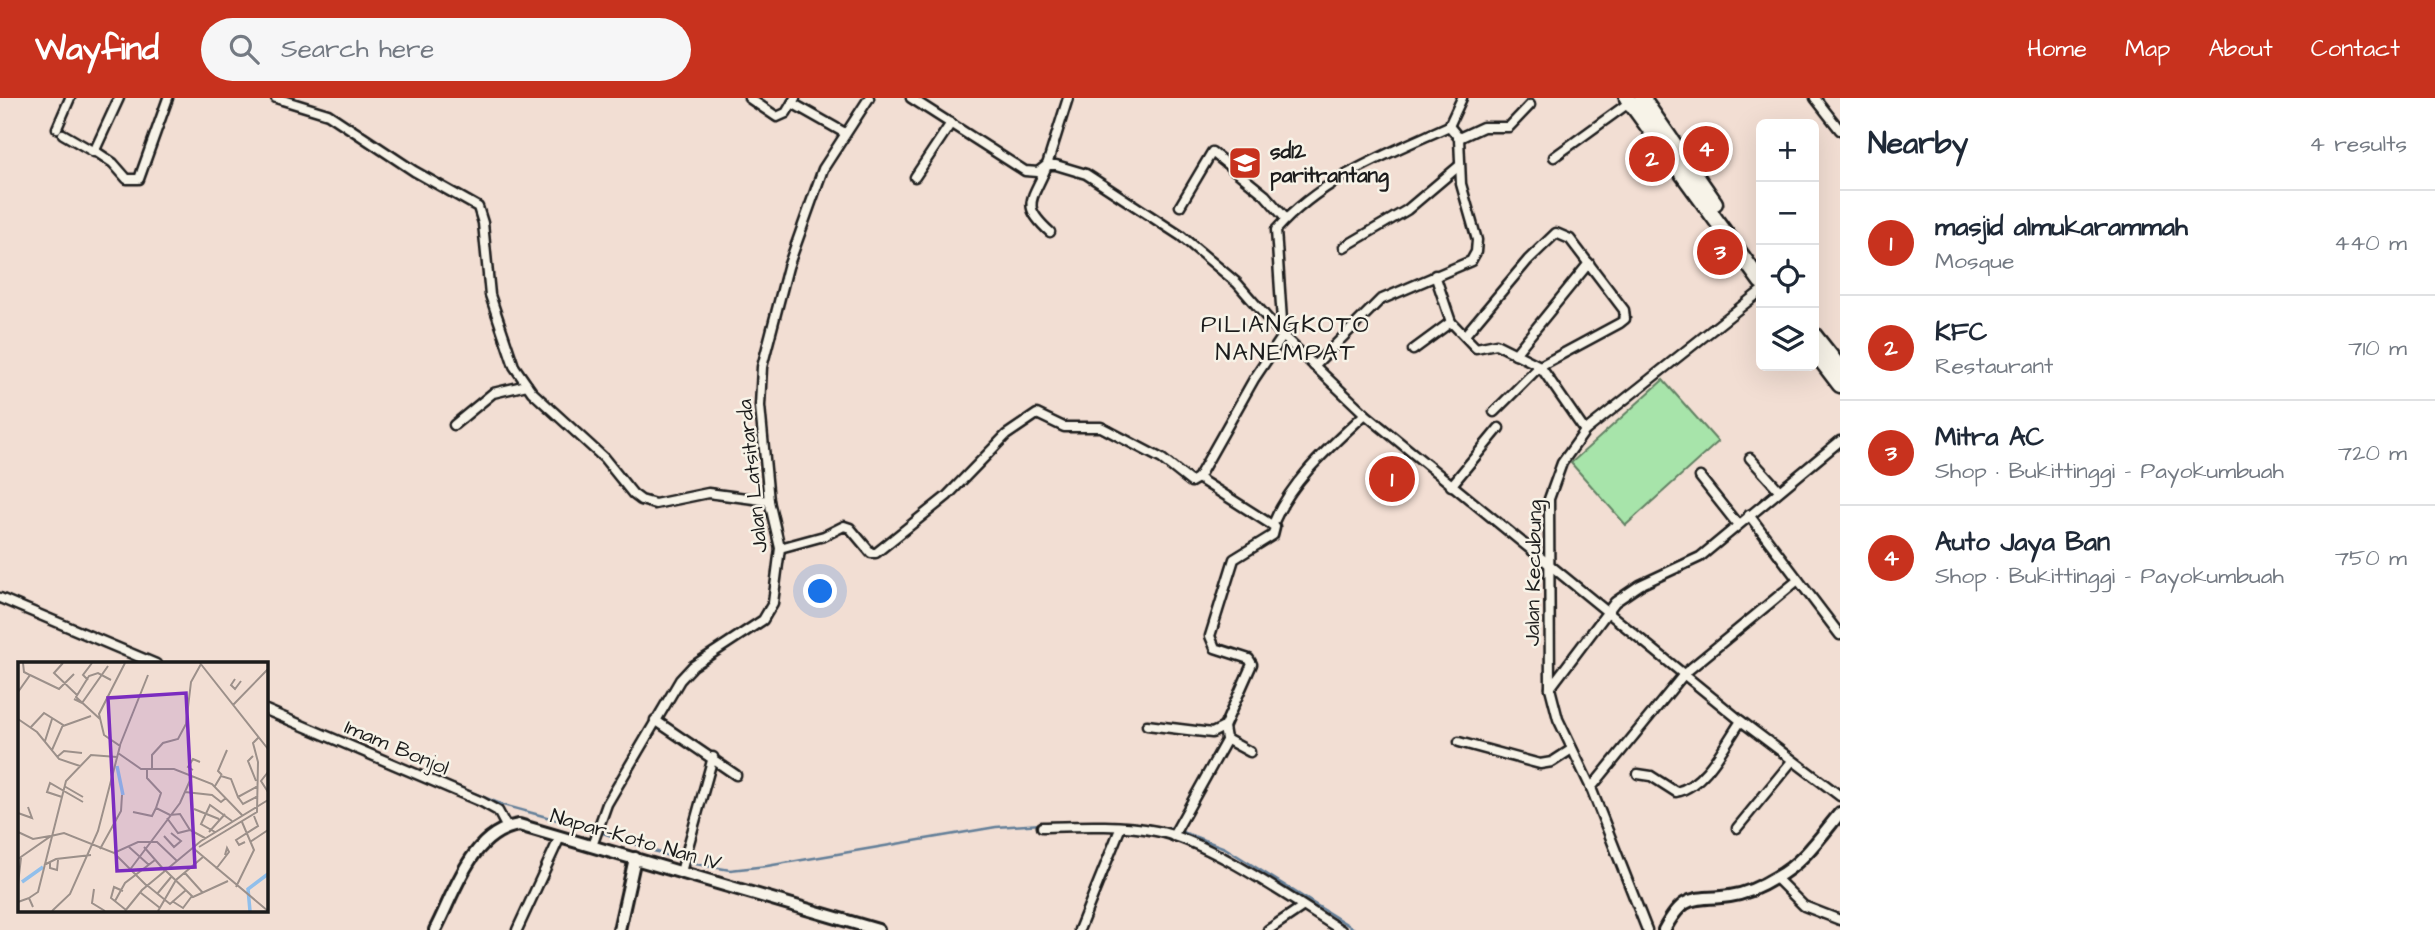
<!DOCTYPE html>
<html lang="en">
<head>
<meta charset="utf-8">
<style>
	:root { --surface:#fff; --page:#f6f6f7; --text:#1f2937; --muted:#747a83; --line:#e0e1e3; --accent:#c8321e }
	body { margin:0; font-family:"Architects Daughter",sans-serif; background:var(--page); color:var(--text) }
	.controls { position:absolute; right:21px; top:21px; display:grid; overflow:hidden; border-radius:10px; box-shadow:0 7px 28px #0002 }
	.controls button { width:63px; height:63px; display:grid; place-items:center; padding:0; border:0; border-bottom:2px solid var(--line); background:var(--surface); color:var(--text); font:35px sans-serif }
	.you { position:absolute; left:821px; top:494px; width:24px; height:24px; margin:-18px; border:5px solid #fff; border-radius:50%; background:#1a73e8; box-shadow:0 0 0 10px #1a73e833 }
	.badge { display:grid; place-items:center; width:46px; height:46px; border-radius:50%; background:var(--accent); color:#fff; font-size:23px; font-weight:700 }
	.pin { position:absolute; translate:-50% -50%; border:4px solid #fff; box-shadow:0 2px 7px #0006 }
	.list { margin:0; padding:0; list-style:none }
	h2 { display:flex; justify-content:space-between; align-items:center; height:91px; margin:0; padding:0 28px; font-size:30px }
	h2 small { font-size:23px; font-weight:400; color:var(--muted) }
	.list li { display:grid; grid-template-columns:46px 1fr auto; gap:21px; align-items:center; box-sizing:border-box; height:105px; padding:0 28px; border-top:2px solid var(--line) }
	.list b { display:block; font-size:26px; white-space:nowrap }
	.list p { margin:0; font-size:23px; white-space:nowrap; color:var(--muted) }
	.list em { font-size:23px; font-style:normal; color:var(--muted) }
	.icon { flex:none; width:38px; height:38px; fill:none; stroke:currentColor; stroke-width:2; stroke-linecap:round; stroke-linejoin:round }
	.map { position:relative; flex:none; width:1840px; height:832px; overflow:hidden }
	header { display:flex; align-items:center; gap:42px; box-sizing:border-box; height:98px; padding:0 35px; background:var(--accent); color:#fff }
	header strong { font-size:33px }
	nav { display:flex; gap:38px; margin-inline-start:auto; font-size:24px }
	.search { width:490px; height:63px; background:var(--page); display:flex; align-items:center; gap:18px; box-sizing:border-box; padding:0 24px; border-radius:38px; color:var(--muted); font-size:26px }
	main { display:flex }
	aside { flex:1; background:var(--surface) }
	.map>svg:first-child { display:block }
	.green { fill:#a7e4aa; stroke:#628063; stroke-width:2 }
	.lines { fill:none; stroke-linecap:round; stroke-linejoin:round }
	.stream { stroke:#627e98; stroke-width:2.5 }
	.minor-casing { stroke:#1c1c1c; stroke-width:13 }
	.tertiary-casing { stroke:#1c1c1c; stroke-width:16 }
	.trunk-casing { stroke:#1c1c1c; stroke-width:19 }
	.minor { stroke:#f7f3e8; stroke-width:8 }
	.tertiary { stroke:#f7f3e8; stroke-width:10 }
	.trunk { stroke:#f7f3e8; stroke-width:14 }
	.labels { text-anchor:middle; stroke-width:5; stroke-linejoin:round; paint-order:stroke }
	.poi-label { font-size:21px; font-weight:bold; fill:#1c1c1c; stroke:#f7f3e8; text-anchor:start }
	.street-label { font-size:21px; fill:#1c1c1c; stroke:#f7f3e8 }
	.quarter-label { font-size:24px; letter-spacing:2px; fill:#1c1c1c; stroke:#f7f3e8 }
	.inset-river { fill:none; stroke:#91bfeb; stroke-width:3.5 }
	.inset-road { fill:none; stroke:#9c908a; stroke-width:2 }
	.view { fill:#7b2cbf; fill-opacity:0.15; stroke:#7b2cbf; stroke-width:3.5 }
	.inset-edge { fill:none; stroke:#1c1c1c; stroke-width:3.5 }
</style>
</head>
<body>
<header>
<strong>Wayfind</strong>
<div class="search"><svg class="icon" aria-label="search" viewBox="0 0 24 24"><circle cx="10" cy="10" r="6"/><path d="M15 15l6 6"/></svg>Search here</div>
<nav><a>Home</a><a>Map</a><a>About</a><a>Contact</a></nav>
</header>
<main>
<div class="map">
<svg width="1840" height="832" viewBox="0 0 1840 832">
	<rect width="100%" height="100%" fill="#f2ded3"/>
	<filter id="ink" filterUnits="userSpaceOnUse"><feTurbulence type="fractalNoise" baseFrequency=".0143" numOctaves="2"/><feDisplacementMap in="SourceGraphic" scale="14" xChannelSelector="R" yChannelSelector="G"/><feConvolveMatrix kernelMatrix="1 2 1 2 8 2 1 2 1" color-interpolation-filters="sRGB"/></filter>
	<g filter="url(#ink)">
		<polygon class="green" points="1663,282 1718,344 1626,427 1571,365"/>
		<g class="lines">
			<g class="stream">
				<polyline points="393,662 503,707 594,732"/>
				<polyline points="1145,728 1173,730"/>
				<polyline points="1180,733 1225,750 1356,832"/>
				<polyline points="603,735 680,762"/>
				<polyline points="690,765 730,772 767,768 996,729 1072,724"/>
			</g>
			<defs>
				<g id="minor">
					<polyline points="276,0 328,16 414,73 478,109 483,125 490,197 514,268 532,294 604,360 633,396 641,402 655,406 708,395 769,403"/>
					<polyline points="749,0 777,19 786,15 795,0"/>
					<polyline points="911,0 1025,73 1038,74 1047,67 1056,67 1086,76 1181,138 1237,185 1283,238 1365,316 1741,623 1840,698"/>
					<polyline points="1815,0 1840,32"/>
					<polyline points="792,5 845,35"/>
					<polyline points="57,30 70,0"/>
					<polyline points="63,36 94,54 119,0"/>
					<polyline points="1459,40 1483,29 1509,29 1530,7"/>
					<polyline points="95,53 113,65 127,81 139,81 168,0"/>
					<polyline points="1554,59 1630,4"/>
					<polyline points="1047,67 1068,0"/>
					<path d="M1046,70C1032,103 1020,107 1050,134"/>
					<polyline points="915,79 951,25"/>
					<polyline points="1180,108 1212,54 1265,97 1286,121"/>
					<polyline points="1344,149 1407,112 1459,68"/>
					<polyline points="1435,177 1451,224 1476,250 1496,246 1540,268 1585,333"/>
					<polyline points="1465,237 1528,162 1556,135 1570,141 1624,212 1625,221 1620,225 1540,268 1494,314"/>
					<polyline points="1413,252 1451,224"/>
					<polyline points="1515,256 1589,165"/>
					<polyline points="1314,268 1380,202 1471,163 1476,154 1477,142 1461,86 1459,40 1449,28"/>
					<polyline points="454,327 493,295 527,287"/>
					<polyline points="1750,360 1779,392"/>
					<polyline points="1700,379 1738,427"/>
					<polyline points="1198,380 1275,429 1273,437 1234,461 1210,538 1215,550 1249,561 1252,566 1224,629"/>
					<polyline points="1451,388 1499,330"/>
					<polyline points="1749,417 1840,537"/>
					<path d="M1273,426C1292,381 1330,349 1365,316"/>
					<path d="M780,450L824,438L844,428L850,430L871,455H876L947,398L1006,337L1037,316L1064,329H1101L1162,361L1191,384L1198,380L1254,281L1283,238L1276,132C1322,80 1387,56 1449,28L1462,0"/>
					<polyline points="0,500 156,566"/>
					<polyline points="1550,590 1615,504 1640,487 1700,459 1840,343"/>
					<polyline points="266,612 482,704 498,713 506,728"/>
					<polyline points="655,622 736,677"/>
					<polyline points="1147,627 1212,635 1224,629 1226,641 1250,654"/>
					<polyline points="1459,644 1540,666 1552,664 1572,651"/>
					<path d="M1638,676L1651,678L1676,694C1705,688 1725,646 1741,623"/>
					<polyline points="1591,690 1685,575 1798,482"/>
					<path d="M1042,729C1079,728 1120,726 1156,733C1208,742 1294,803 1341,832"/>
					<polyline points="1737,730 1792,663"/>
					<polyline points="1173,738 1227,641"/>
					<polyline points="592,748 607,706 680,582 693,568 763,522 773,505 780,450 769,403 760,308 762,269 788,169 823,71 869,0"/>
					<polyline points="681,774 713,659"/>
					<polyline points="1776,780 1804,808 1840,822"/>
					<polyline points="517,832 560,739"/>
					<polyline points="1079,832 1120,731"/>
					<polyline points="1268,832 1302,809"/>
					<polyline points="1647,832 1591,690 1558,621 1550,590 1549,401 1562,365 1585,333 1761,193"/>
				</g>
				<g id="tertiary">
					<path d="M435,832C455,794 471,734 519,727L878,832"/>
					<polyline points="619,832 635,760"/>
					<path d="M1664,832C1685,794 1692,803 1730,798C1745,796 1762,788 1775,780C1802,766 1821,738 1840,715"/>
				</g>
				<g id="trunk">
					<polyline points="1627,0 1761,184"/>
					<polyline points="1642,0 1715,105"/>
					<polyline points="1814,237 1840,270"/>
					<polyline points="1814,253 1840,287"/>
				</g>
			</defs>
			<use href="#minor" class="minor-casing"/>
			<use href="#tertiary" class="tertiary-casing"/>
			<use href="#trunk" class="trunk-casing"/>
			<use href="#minor" class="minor"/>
			<use href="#tertiary" class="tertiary"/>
			<use href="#trunk" class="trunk"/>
		</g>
	</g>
	<defs>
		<symbol id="school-square" viewBox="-11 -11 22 22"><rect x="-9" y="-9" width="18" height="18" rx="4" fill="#c8321e" stroke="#f7f3e8"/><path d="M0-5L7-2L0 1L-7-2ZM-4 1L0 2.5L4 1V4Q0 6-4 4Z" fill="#fff"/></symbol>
	</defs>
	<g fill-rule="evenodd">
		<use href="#school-square" x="1226" y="46" width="38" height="38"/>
	</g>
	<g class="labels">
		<g class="poi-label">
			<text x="1270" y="60">sd12<tspan x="1270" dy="24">paritrantang</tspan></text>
		</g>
		<g class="street-label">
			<text transform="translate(752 378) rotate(-96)" y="7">Jalan Latsitarda</text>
			<text transform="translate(1533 475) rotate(-89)" y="7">Jalan Kecubung</text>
			<text transform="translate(397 649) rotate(23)" y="7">Imam Bonjol</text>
			<text transform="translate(636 741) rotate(16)" y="7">Napar-Koto Nan IV</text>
		</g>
		<g class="quarter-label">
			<text x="1286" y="234">PILIANGKOTO<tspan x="1286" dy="28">NANEMPAT</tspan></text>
		</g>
	</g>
	<g transform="translate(18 564)">
		<rect width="250" height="250" fill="#f2ded3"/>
		<path class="inset-river" d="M99,104L105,133M4,220L25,205M232,249L230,227L250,212"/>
		<path class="inset-road" d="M45,1L36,11L59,33M182,1L250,87M12,13L41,27L56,12M217,17L213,23L217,27L223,19M70,18L65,13L74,1M0,30L12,13L6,10L5,1M56,37L64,41L90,4M215,43L250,7M0,57L19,70L41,97L62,104M82,57L58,35L71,14L80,11L93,18M45,64L73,54M13,65L26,51L45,63L34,88M27,79L34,57M102,83L130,13M100,91L123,107H156L194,122L224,153M235,94L230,99L238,119M39,95L46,89L64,91M134,106V93L145,81L160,77L168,62L173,20L183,2M129,107V116L143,131L138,146L152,153L162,152L172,168L187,176M175,108L170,105L175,97L182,100M250,110L243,119L250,130M204,113L200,109L209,88M46,124L65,135M197,124L203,114L213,117L220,135L240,124M167,130L194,133L203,140L208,136M44,135L29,130L32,121L65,140M220,135L225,142L240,134M176,147L201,157M115,150L134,154L138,146M0,151L14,156L10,145M149,156L160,171L172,168M0,170L15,177L32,174M191,170L207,152M197,170L183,162L192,143L214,159M146,174L156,185L163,179L153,171M227,180L221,183L218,178L240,164L236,154M232,180L250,168M111,185L131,203M126,185L147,209M181,185L239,150L240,100L235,81L241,75M175,186L250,249M82,187L103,149L104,133M97,192L129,224M0,197L33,174L46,171L96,191L120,180H139L159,199M32,200V206L39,208L40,198M26,203L38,197L73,193M198,207L211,190L209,186L207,193M111,209L162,141L174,114M148,209L175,235L210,219M167,211L185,231M0,222L3,196M130,224L152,242L168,228M218,225L236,188L224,160M76,227L74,241L87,249M105,229L96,225L93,236L108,248M123,231L142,246M139,232L154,214M11,236L20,230L48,119L73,93L99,95M97,239L107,221L137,198M154,239L165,246L174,234M0,240L11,236L15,245M34,249L52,232L80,169L102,84L86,73L81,52L107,1M107,249L124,228L183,179L250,138M140,249L158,218L185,195"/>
		<path class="view" d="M168,31L177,205L99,209L90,36Z"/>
		<rect width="250" height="250" class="inset-edge"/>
	</g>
</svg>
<div class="controls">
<button>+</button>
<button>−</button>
<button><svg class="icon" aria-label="locate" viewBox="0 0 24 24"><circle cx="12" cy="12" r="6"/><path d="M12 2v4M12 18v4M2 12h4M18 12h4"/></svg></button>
<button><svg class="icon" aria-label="layers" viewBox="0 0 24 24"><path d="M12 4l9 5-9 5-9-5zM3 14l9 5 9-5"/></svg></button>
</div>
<div class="you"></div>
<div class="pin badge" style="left:1392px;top:381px">1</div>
<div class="pin badge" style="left:1652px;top:61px">2</div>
<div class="pin badge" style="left:1720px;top:154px">3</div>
<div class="pin badge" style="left:1706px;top:51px">4</div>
</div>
<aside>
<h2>Nearby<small>4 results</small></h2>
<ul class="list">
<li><span class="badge">1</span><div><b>masjid almukarammah</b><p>Mosque</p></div><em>440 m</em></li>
<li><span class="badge">2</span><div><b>KFC</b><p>Restaurant</p></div><em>710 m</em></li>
<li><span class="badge">3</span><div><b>Mitra AC</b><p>Shop · Bukittinggi - Payokumbuah</p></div><em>720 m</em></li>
<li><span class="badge">4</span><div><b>Auto Jaya Ban</b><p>Shop · Bukittinggi - Payokumbuah</p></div><em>750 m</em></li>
</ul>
</aside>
</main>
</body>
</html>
